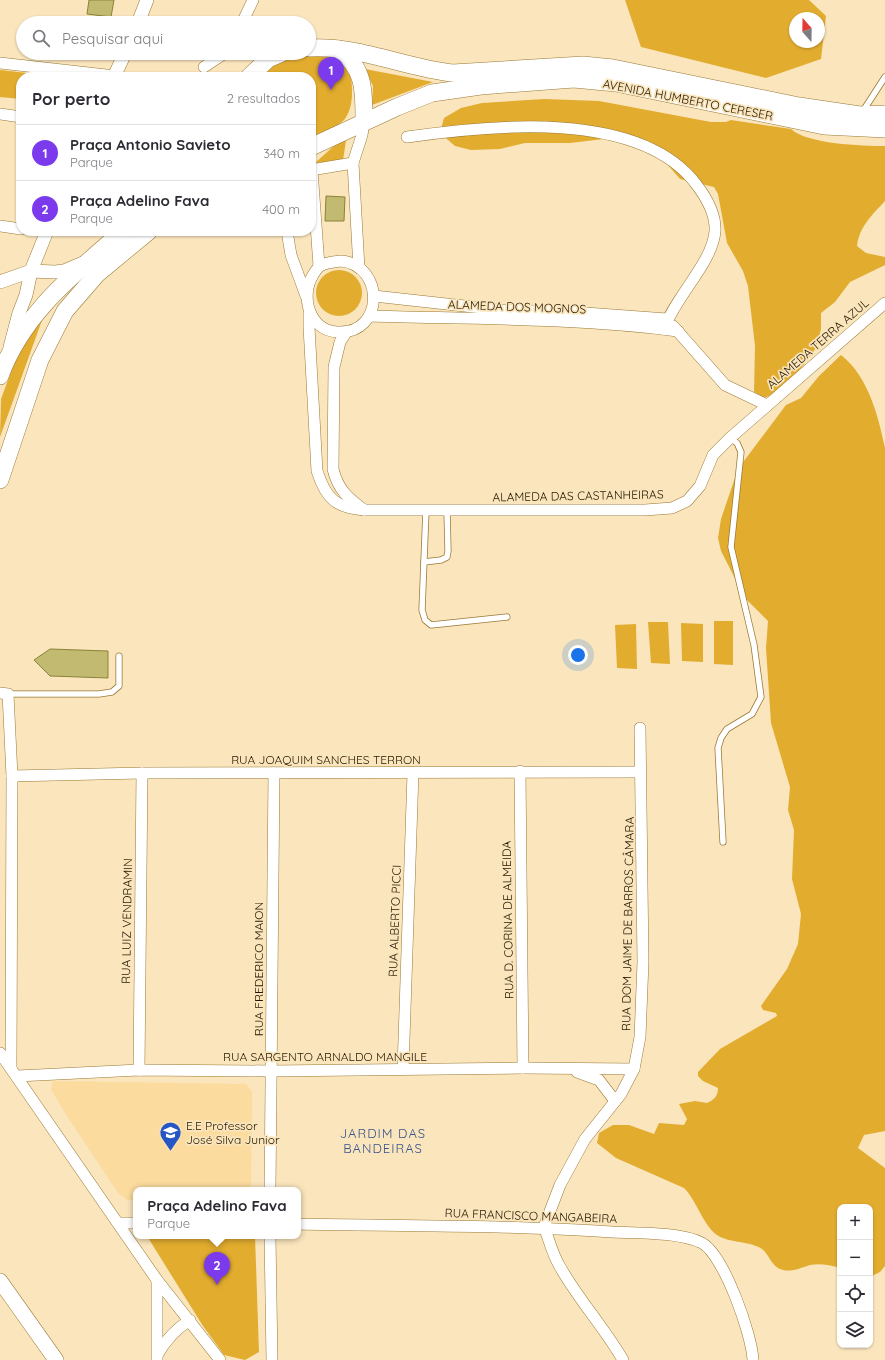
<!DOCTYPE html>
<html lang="pt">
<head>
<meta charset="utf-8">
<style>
	:root { --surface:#fff; --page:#f2f2f3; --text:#2b2b33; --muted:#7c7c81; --line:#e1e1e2; --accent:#7c3aed }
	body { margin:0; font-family:Quicksand,sans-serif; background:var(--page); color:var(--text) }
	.controls { position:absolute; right:12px; bottom:12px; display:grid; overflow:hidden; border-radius:8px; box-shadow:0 1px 3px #0004 }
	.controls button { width:36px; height:36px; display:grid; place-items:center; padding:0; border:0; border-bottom:1px solid var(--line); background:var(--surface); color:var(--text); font:20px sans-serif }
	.compass { position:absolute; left:789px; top:12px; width:36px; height:36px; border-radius:50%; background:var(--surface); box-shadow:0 1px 3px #0004; rotate:340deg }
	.you { position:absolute; left:578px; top:655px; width:14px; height:14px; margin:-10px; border:3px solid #fff; border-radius:50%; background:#1a73e8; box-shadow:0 0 0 6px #1a73e833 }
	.badge { display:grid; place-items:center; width:26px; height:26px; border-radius:50%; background:var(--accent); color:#fff; font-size:13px; font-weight:700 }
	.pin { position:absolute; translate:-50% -33px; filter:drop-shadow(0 1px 2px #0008) }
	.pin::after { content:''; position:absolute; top:21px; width:14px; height:12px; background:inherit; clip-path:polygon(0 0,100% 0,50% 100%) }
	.popup { position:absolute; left:133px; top:1187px; width:168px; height:52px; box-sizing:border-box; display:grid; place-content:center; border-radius:8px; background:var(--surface); filter:drop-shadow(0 1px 3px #0005); font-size:13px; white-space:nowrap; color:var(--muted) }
	.popup b { font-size:15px; color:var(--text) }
	.popup::after { content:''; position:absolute; left:50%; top:100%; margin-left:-8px; border:8px solid transparent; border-top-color:var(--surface) }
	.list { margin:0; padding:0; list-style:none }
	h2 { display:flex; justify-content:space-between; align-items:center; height:52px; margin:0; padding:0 16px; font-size:17px }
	h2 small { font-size:13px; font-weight:400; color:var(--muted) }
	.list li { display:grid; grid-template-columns:26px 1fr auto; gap:12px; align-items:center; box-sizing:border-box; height:56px; padding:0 16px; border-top:1px solid var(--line) }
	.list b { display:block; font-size:15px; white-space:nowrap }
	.list p { margin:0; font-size:13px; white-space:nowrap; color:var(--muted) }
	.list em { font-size:13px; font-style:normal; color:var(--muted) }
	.icon { flex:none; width:22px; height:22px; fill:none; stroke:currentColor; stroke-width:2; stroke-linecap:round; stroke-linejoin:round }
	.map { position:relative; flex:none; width:885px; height:1360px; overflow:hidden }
	.search { position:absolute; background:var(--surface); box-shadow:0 1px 3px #0004; left:16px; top:16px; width:300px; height:44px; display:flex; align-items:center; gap:10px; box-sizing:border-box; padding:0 14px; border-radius:22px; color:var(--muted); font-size:15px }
	.panel { position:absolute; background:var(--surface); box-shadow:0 1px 3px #0004; left:16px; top:72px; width:300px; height:164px; border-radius:16px }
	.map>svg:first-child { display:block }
	.built { fill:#fbdb9e }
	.green { fill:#e2ac2f; fill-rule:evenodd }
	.building { fill:#c2ba70; stroke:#8a8338 }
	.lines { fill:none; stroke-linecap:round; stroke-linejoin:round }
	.service-casing { stroke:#9a7934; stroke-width:7 }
	.minor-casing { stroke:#9a7934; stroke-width:12 }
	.tertiary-casing { stroke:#9a7934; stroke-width:14 }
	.secondary-casing { stroke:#9a7934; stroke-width:16 }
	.primary-casing { stroke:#9a7934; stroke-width:18 }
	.service { stroke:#fff; stroke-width:5.5 }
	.minor { stroke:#fff; stroke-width:11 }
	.tertiary { stroke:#fff; stroke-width:13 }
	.secondary { stroke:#fff; stroke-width:15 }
	.primary { stroke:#fff; stroke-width:17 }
	.labels { text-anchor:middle; stroke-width:3.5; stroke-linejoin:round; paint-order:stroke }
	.street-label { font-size:12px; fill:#241700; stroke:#fae5bc }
	.poi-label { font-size:12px; fill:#241700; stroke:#fae5bc; text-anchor:start }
	.neighbourhood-label { font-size:13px; letter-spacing:1px; fill:#39558e; stroke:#fae5bc }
</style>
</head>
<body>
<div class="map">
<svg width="885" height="1360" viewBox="0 0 885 1360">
	<rect width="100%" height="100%" fill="#fae5bc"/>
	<polygon class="built" points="53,1081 246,1084 252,1092 251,1190 136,1190 136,1200 127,1200 118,1193 67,1116 51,1089"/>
	<g class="green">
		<path d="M625,0H809L826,16L821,59L766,78L641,47ZM795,18H819V42H795Z"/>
		<path d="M303,53C316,53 340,56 348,69C352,76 352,86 352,93C352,102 350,113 344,120C335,129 322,132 311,137V77H257L264,69Z"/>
		<polygon points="365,69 433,82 372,105 373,86"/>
		<polygon points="0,70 63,77 21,77 21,99 0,97"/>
		<path d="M545,99L599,101L711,122H726L731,120L791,129C807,144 862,146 885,146V201C873,214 859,227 857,246L866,253L885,257V265L850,282L835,302L821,313V329L816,348L791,382L779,392L764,398L754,392L755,346L748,286L743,271L727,243L718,194L714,187L680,179L653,148L612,138L570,143H525L500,149L471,150L455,146L440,133L444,118L461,108L482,103Z"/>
		<polygon points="347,134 343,160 315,163"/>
		<circle cx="339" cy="293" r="23"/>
		<polygon points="46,309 0,437 1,399 20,348"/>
		<path d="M841,355C868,376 878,415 885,448V1131L864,1135L858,1148L885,1168V1266L880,1272L872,1276L870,1275V1207H840V1268C830,1265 820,1263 810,1265C800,1268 793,1272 783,1270C771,1267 770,1255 762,1249C751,1241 728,1243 717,1235C703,1225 697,1201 684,1188L616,1158L597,1143L599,1133L613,1125H629L654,1134L659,1123L684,1125L687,1119L679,1104L695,1101L707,1103C714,1100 718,1096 718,1088L703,1081L698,1076V1072L720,1049L777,1016L776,1013L763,1010L761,1006L787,969L798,944L801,914L792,879L794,830L788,810L790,787L771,723L766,648L768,621L745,598L721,551L718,538L721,519L738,469L786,405L801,398L819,376Z"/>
		<polygon points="714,621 733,621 733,665 714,664"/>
		<polygon points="648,622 668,622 670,664 651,663"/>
		<polygon points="681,623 703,624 703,662 682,661"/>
		<polygon points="636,624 637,669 617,668 615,625"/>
		<polygon points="147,1236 255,1236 259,1352 245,1360 224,1355 203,1326"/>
	</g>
	<g class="building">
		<polygon points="89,0 114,0 111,17 87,14"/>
		<polygon points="326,196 345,197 344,221 325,221"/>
		<polygon points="50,649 108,651 108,678 50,676 34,660"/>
	</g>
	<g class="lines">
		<defs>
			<g id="service">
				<polyline points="863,111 885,77"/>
				<polyline points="426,510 422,610 425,620 431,625 507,617"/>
				<polyline points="424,562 441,560 447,557 448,551 447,510"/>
				<polyline points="8,694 99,694 112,692 119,686 119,656"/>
				<polyline points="723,842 718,748 721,738 727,729 752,714 761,697 754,645 731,547 741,452 737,443 730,438"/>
			</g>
			<g id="minor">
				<polyline points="242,23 253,0"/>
				<polyline points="0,63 115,76"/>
				<polyline points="204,67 225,53"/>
				<polyline points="0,114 21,117"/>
				<path d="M407,137C490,125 639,109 696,184C706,197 716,214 715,231C713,262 675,297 664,329"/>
				<polyline points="311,170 353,163"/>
				<polyline points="312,170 319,266"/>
				<polyline points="0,226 21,229"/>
				<polyline points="287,231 291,255 306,296"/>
				<path d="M341,261C385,265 385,335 337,332C309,330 300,296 313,275C315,272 317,268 320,266C327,262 334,262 341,261Z"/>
				<polyline points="359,268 353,163 362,135 364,122"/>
				<polyline points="374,296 501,310 572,312 667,319"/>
				<path d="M309,312V327L317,471C326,499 336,508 365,510H645L672,508L687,501L700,486L713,455L730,438L885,303"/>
				<path d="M369,316C472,319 575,318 678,331"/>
				<polyline points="673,326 725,385 767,405"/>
				<path d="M347,331L340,342L334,367L333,469C338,490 348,498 364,510"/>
				<polyline points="0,693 8,694 12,776 11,1068"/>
				<polyline points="520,771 523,1068"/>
				<polyline points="12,776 142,773 640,772"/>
				<polyline points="0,1053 157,1280 220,1360"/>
				<polyline points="403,1069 413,773"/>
				<polyline points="139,1070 142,773"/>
				<polyline points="577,1072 599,1080 615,1101"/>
				<polyline points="17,1076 139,1070 272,1071 523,1068 634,1069"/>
				<polyline points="270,1190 274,773"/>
				<polyline points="118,1223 136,1223"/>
				<path d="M298,1224C403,1226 508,1225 612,1232C637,1233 681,1232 702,1243C724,1255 752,1335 753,1360"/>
				<polyline points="270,1236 272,1360"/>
				<polyline points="157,1280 157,1360"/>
				<path d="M158,1354C166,1339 176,1329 190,1320"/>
				<path d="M623,1360C604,1327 577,1298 559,1265C552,1253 549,1239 544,1227L560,1185L585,1139L621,1094L634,1069L640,1037L643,962L640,728"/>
			</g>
			<g id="tertiary">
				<polyline points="138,23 147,0"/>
				<polyline points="114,77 125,53"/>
				<polyline points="0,282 31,271 55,272 64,271 83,263"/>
				<polyline points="10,347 19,313 26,295 31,271 47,231"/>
			</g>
			<polyline id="secondary" points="0,1281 56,1360"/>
			<g id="primary">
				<path d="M309,48C359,45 405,68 453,73L583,65L613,68L799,106L860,115L885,114"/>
				<path d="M338,49C365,68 364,91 364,122"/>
				<polyline points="249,77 268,59 282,53"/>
				<polyline points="311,147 397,107 432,93 481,86 574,79 616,83 824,126 885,129"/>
				<path d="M0,376C23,313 74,274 123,231"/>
				<polyline points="0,480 40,360 65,311 97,274 149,231"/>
			</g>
		</defs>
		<use href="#service" class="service-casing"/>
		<use href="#minor" class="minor-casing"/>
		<use href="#tertiary" class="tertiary-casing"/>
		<use href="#secondary" class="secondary-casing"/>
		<use href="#primary" class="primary-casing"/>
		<use href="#service" class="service"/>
		<use href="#minor" class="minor"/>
		<use href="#tertiary" class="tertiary"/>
		<use href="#secondary" class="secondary"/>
		<use href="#primary" class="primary"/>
	</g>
	<defs>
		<symbol id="school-pin" viewBox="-11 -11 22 30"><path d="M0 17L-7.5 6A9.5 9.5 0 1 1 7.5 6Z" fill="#2656c4" stroke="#fae5bc"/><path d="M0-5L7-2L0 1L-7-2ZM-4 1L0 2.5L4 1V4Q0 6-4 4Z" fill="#fff"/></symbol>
	</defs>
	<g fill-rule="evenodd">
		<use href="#school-pin" x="158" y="1120" width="25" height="34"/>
	</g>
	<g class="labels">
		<g class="street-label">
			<text transform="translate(688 100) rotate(11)" y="4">AVENIDA HUMBERTO CERESER</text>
			<text transform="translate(517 307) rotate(2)" y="4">ALAMEDA DOS MOGNOS</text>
			<text transform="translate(818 344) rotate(-41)" y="4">ALAMEDA TERRA AZUL</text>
			<text transform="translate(578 496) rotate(-1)" y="4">ALAMEDA DAS CASTANHEIRAS</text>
			<text x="326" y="764">RUA JOAQUIM SANCHES TERRON</text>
			<text transform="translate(508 920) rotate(-91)" y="4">RUA D. CORINA DE ALMEIDA</text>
			<text transform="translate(127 921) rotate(-89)" y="4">RUA LUIZ VENDRAMIN</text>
			<text transform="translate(395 921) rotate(-88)" y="4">RUA ALBERTO PICCI</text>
			<text transform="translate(628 924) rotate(-89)" y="4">RUA DOM JAIME DE BARROS CÂMARA</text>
			<text transform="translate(259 969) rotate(-90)" y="4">RUA FREDERICO MAION</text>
			<text x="325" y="1061">RUA SARGENTO ARNALDO MANGILE</text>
			<text transform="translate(531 1216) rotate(2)" y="4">RUA FRANCISCO MANGABEIRA</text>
		</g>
		<g class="poi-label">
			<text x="186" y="1130">E.E Professor<tspan x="186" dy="14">José Silva Junior</tspan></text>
		</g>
		<g class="neighbourhood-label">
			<text x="383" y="1138">JARDIM DAS<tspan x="383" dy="15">BANDEIRAS</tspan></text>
		</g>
	</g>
</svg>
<div class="controls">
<button>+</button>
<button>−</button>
<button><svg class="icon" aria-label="locate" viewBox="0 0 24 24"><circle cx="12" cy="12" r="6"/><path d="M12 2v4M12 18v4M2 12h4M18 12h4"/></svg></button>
<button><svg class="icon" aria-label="layers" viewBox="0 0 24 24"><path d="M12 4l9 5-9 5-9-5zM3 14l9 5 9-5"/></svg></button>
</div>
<svg class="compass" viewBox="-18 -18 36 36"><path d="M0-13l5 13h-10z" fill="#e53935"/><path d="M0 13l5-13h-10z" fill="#7c7c81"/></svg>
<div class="you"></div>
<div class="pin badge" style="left:331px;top:90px">1</div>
<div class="pin badge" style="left:217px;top:1285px">2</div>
<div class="popup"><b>Praça Adelino Fava</b>Parque</div>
<div class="search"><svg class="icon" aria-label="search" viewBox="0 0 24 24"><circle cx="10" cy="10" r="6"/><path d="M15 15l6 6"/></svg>Pesquisar aqui</div>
<section class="panel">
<h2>Por perto<small>2 resultados</small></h2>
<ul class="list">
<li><span class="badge">1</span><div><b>Praça Antonio Savieto</b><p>Parque</p></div><em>340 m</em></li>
<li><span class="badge">2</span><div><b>Praça Adelino Fava</b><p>Parque</p></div><em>400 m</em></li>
</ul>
</section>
</div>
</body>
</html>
